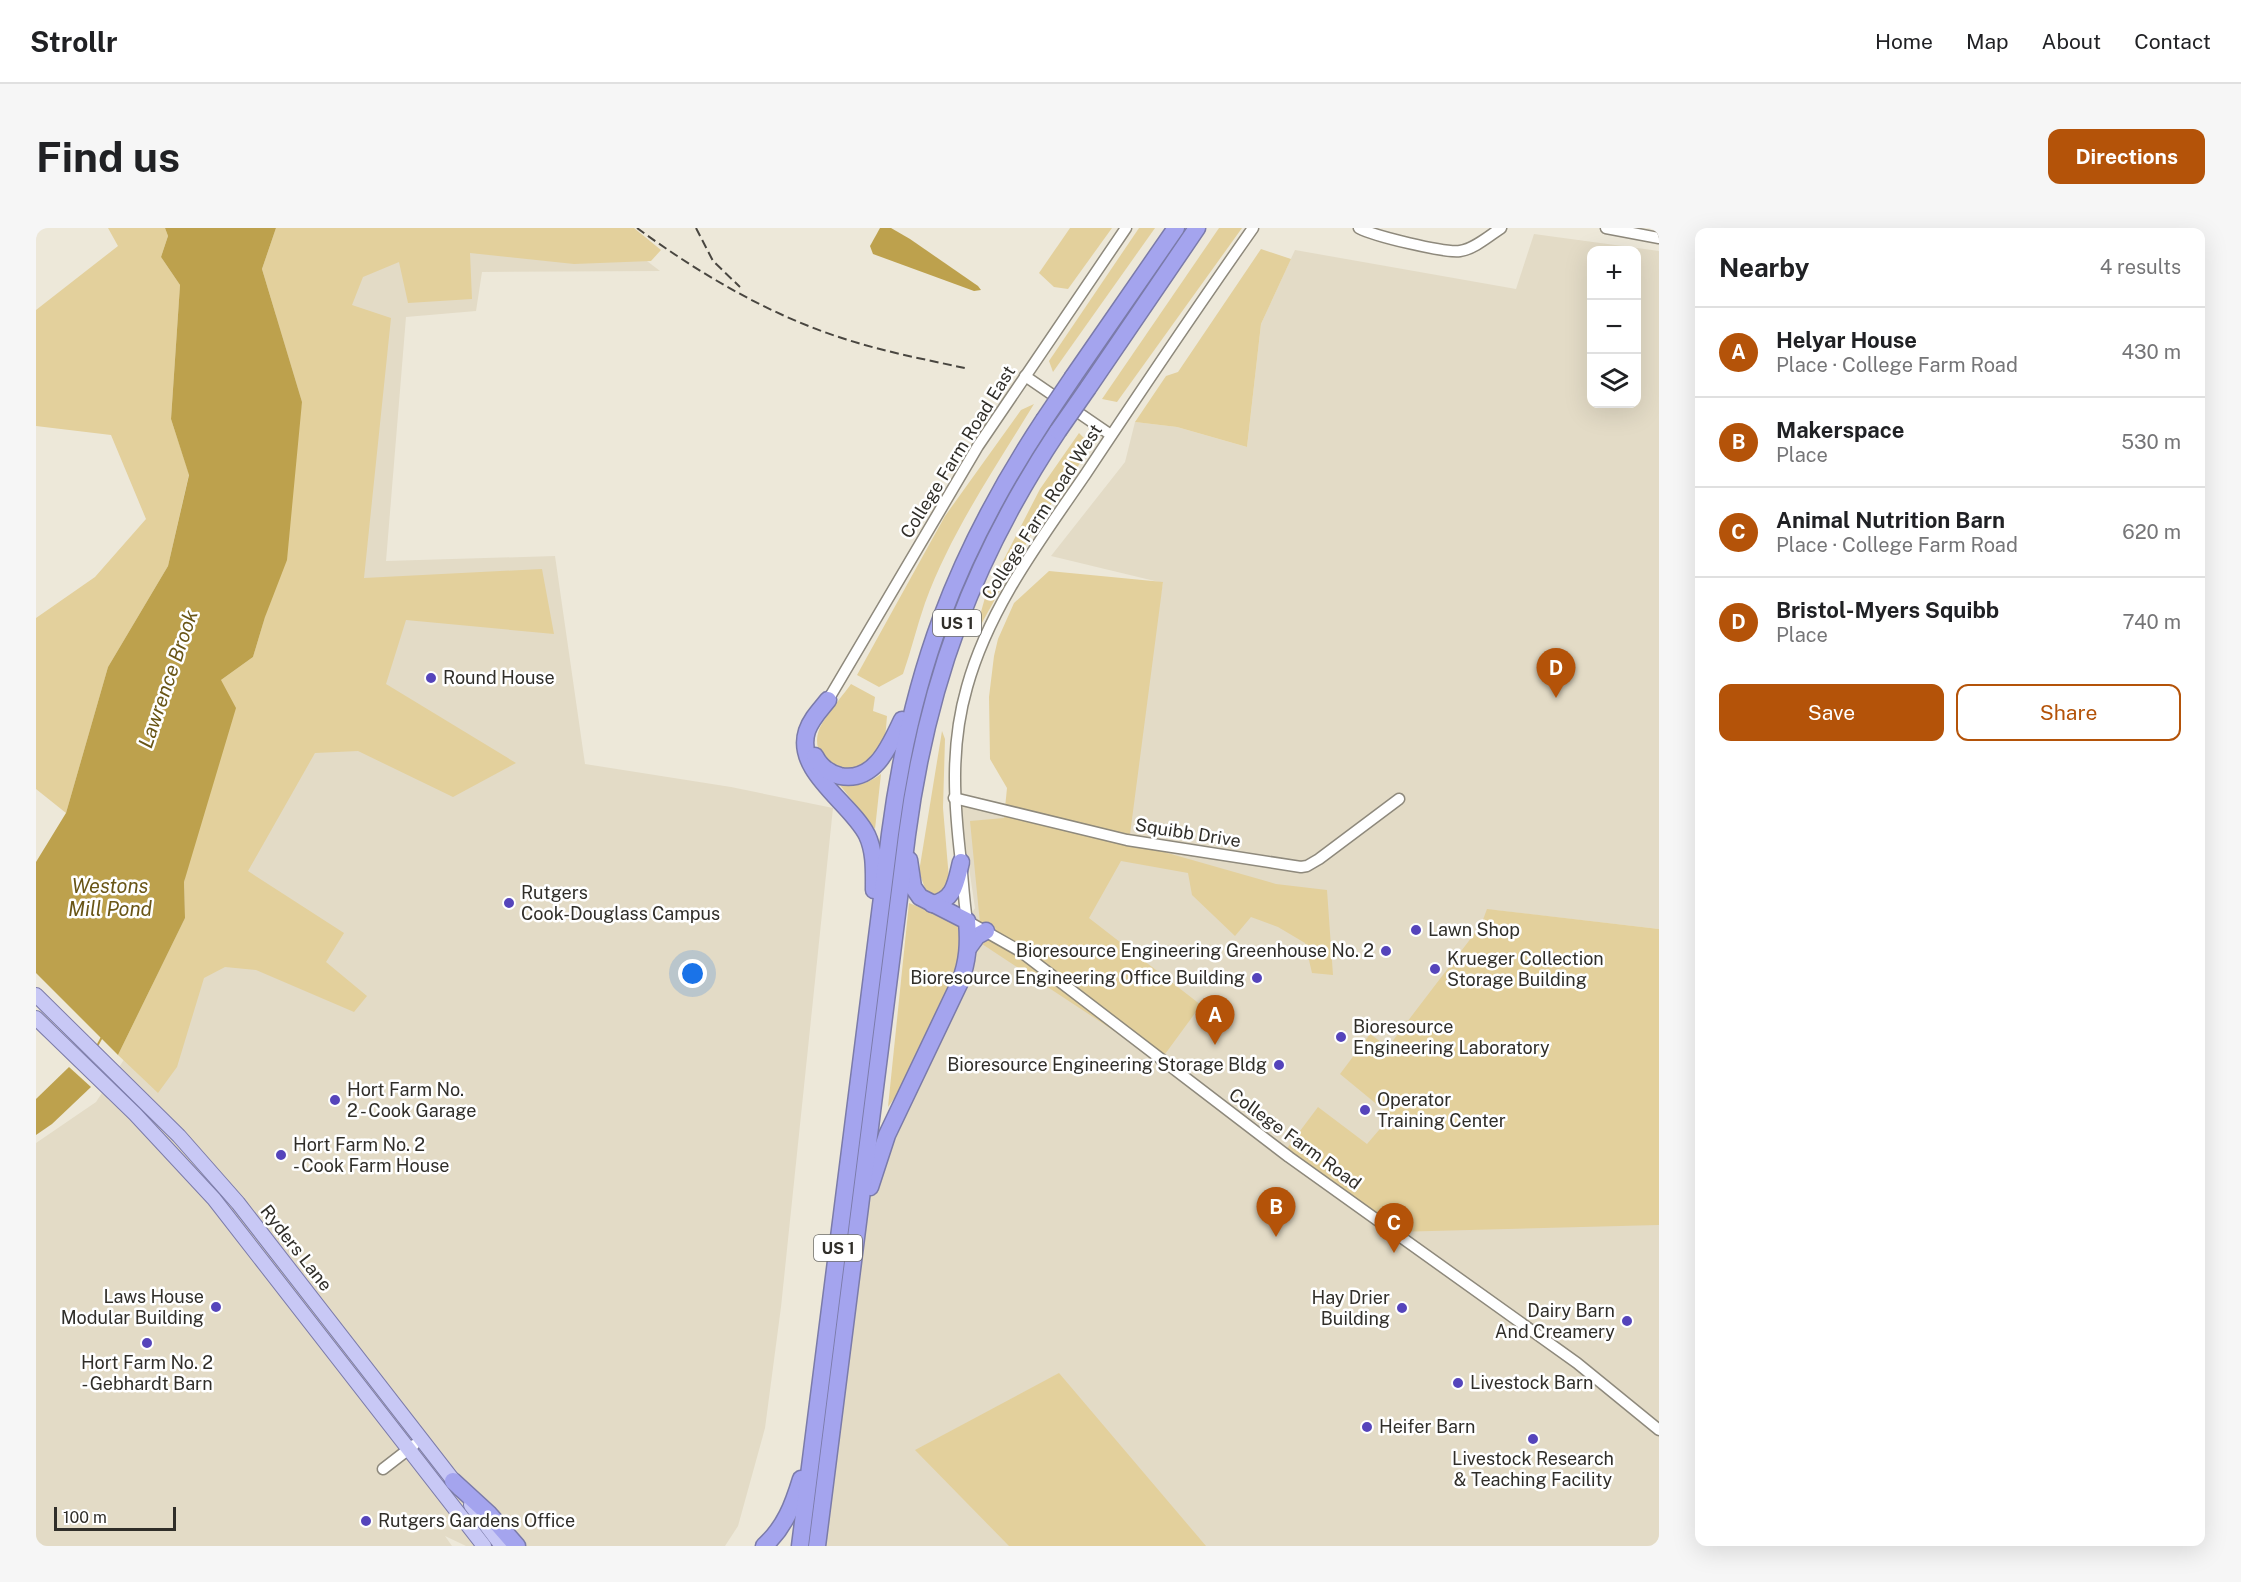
<!DOCTYPE html>
<html lang="en">
<head>
<meta charset="utf-8">
<style>
	:root { --surface:#fff; --page:#f6f6f6; --text:#202124; --muted:#757577; --line:#e0e0e0; --accent:#b45309 }
	body { margin:0; font-family:"Public Sans",sans-serif; background:var(--page); color:var(--text) }
	.controls { position:absolute; right:18px; top:18px; display:grid; overflow:hidden; border-radius:12px; box-shadow:0 6px 24px #0002 }
	.controls button { width:54px; height:54px; display:grid; place-items:center; padding:0; border:0; border-bottom:2px solid var(--line); background:var(--surface); color:var(--text); font:30px sans-serif }
	.scale { position:absolute; left:18px; bottom:15px; width:122px; box-sizing:border-box; padding-left:6px; border:3px solid #302e29; border-top:0; font-size:16px; line-height:21px; white-space:nowrap; color:#302e29; -webkit-text-stroke:4px #fff; paint-order:stroke }
	.you { position:absolute; left:657px; top:746px; width:21px; height:21px; margin:-15px; border:4px solid #fff; border-radius:50%; background:#1a73e8; box-shadow:0 0 0 9px #1a73e833 }
	.badge { display:grid; place-items:center; width:39px; height:39px; border-radius:50%; background:var(--accent); color:#fff; font-size:20px; font-weight:700 }
	.pin { position:absolute; translate:-50% -50px; filter:drop-shadow(0 2px 3px #0008) }
	.pin::after { content:''; position:absolute; top:32px; width:21px; height:18px; background:inherit; clip-path:polygon(0 0,100% 0,50% 100%) }
	.list { margin:0; padding:0; list-style:none }
	h2 { display:flex; justify-content:space-between; align-items:center; height:78px; margin:0; padding:0 24px; font-size:26px }
	h2 small { font-size:20px; font-weight:400; color:var(--muted) }
	.list li { display:grid; grid-template-columns:39px 1fr auto; gap:18px; align-items:center; box-sizing:border-box; height:90px; padding:0 24px; border-top:2px solid var(--line) }
	.list b { display:block; font-size:22px; white-space:nowrap }
	.list p { margin:0; font-size:20px; white-space:nowrap; color:var(--muted) }
	.list em { font-size:20px; font-style:normal; color:var(--muted) }
	.actions { display:flex; gap:12px; padding:18px 24px }
	.actions a { flex:1; padding:14px 0; border:2px solid var(--accent); border-radius:12px; text-align:center; font-size:21px; color:var(--accent) }
	.actions .main { background:var(--accent); color:#fff }
	.icon { flex:none; width:33px; height:33px; fill:none; stroke:currentColor; stroke-width:2; stroke-linecap:round; stroke-linejoin:round }
	.map { position:relative; flex:none; width:1623px; height:1318px; overflow:hidden; border-radius:12px }
	header { display:flex; align-items:center; gap:36px; box-sizing:border-box; height:84px; padding:0 30px; background:var(--surface); border-bottom:2px solid var(--line) }
	header strong { font-size:28px }
	nav { display:flex; gap:33px; margin-inline-start:auto; font-size:21px }
	.intro { display:flex; align-items:center; justify-content:space-between; box-sizing:border-box; height:144px; padding:0 36px }
	h1 { margin:0; font-size:42px }
	.button { padding:15px 27px; border-radius:12px; background:var(--accent); color:#fff; font-size:21px; font-weight:700 }
	main { display:flex; gap:36px; padding:0 36px }
	aside { flex:1; background:var(--surface); border-radius:12px; box-shadow:0 6px 24px #0002 }
	.map>svg:first-child { display:block }
	.built { fill:#e3dbc6; fill-rule:evenodd }
	.green { fill:#e3d09c }
	.water { fill:#bda14d }
	.lines { fill:none; stroke-linecap:round; stroke-linejoin:round }
	.stream { stroke:#bda14d; stroke-width:2 }
	.minor-casing { stroke:#8e897c; stroke-width:13 }
	.major-casing { stroke:#7b7ba9; stroke-width:16 }
	.highway-casing { stroke:#7b7ba9; stroke-width:19 }
	.minor { stroke:#fff; stroke-width:10 }
	.major { stroke:#c8c8f5; stroke-width:14 }
	.highway { stroke:#a4a4ee; stroke-width:16 }
	.rail { stroke:#494640; stroke-width:2; stroke-dasharray:9 4.5; stroke-linecap:butt }
	.highway-bridge-casing { stroke:#7b7ba9; stroke-width:19; stroke-linecap:butt }
	.highway-bridge { stroke:#a4a4ee; stroke-width:16 }
	.poi-dot { fill:#54b; stroke:#fff; stroke-width:2 }
	.labels { text-anchor:middle; stroke-width:5; stroke-linejoin:round; paint-order:stroke }
	.shield { fill:#fff; stroke:#6e6d69; stroke-width:1.5 }
	.shield-label { font-size:16px; font-weight:bold; fill:#302e29 }
	.street-label { font-size:18px; fill:#302e29; stroke:#fff }
	.poi-label { font-size:18px; fill:#302e29; stroke:#fff; text-anchor:start }
	.water-label { font-size:20px; font-style:italic; fill:#695516; stroke:#fff }
</style>
</head>
<body>
<header>
<strong>Strollr</strong>
<nav><a>Home</a><a>Map</a><a>About</a><a>Contact</a></nav>
</header>
<div class="intro"><h1>Find us</h1><a class="button">Directions</a></div>
<main>
<div class="map">
<svg width="1623" height="1318" viewBox="0 0 1623 1318">
	<rect width="100%" height="100%" fill="#ede8d9"/>
	<g class="built">
		<polygon points="568,0 624,43 446,44 440,83 370,89 350,333 519,328 549,536 695,559 797,580 745,1079 729,1200 702,1298 689,1318 430,1318 409,1308 416,1318 0,1318 0,915 60,874 93,824 225,437 242,40"/>
		<path d="M1498,6L1623,23V701L1458,682L1623,725V1318H781L818,1022L840,938L931,693L939,680L923,572L1078,609L1127,355L1015,328L1089,234L1099,194L1141,199L1211,219L1225,96L1259,22L1480,61ZM1556,22H1600V176H1556Z"/>
	</g>
	<g class="green">
		<polygon points="72,0 129,0 132,8 125,29 144,57 135,191 153,246 132,338 72,439 30,585 0,561 0,390 59,349 110,291 75,207 0,198 0,82 82,18"/>
		<polygon points="240,0 598,0 625,22 615,33 538,36 434,25 436,71 372,75 363,34 327,49 316,77 355,90 328,350 506,341 518,406 370,392 350,456 480,535 417,569 322,523 279,525 212,643 308,705 290,734 331,768 318,784 220,742 189,739 168,750 141,839 122,865 82,827 149,690 148,654 185,452 217,429 229,389 266,174 226,41"/>
		<polygon points="1034,0 1076,0 1032,61 1018,59 1003,45"/>
		<polygon points="1103,0 1119,0 1017,144 1013,133"/>
		<polygon points="1183,0 1206,0 1081,174 1066,171"/>
		<polygon points="1225,21 1255,31 1225,96 1211,219 1141,199 1099,194 1130,148 1142,144"/>
		<path d="M998,176C959,240 915,304 889,375C881,398 875,423 867,446L843,459L821,447L909,288L985,182Z"/>
		<polygon points="1043,205 1052,214 1050,227 1001,296 938,409 950,366 1004,261"/>
		<polygon points="1013,343 1127,354 1093,614 1240,656 1291,662 1297,747 1276,745 1269,715 1242,699 1215,689 1199,708 1156,667 1152,645 1085,633 1053,690 1165,777 1124,833 946,716 934,593 968,590 971,560 954,531 953,469 958,428 962,411 978,375"/>
		<path d="M815,456L839,469L837,483L851,488C850,498 850,512 845,521C825,557 770,539 783,502C787,491 807,467 815,456Z"/>
		<polygon points="906,503 909,511 907,580 913,651 910,665 900,668 890,663 883,644"/>
		<path d="M845,546L839,601L803,556C821,559 831,556 845,546Z"/>
		<polygon points="873,675 925,696 928,718 917,752 875,847 852,879"/>
		<polygon points="1451,681 1623,701 1623,997 1358,1004 1246,927 1282,879 1331,916 1355,888 1304,846 1334,806 1352,819 1445,697"/>
		<polygon points="1023,1145 1170,1318 973,1318 879,1222"/>
	</g>
	<g class="water">
		<polygon points="129,0 240,0 226,41 266,174 251,332 229,389 217,429 185,452 200,480 148,654 149,690 82,827 0,745 0,634 30,585 72,439 132,338 153,247 135,191 144,57 125,29 132,8"/>
		<polygon points="844,0 855,0 874,11 942,58 945,62 938,63 837,26 834,18"/>
		<polygon points="33,839 55,859 16,896 0,907 0,871"/>
	</g>
	<g class="lines">
		<polyline class="stream" points="60,820 66,809"/>
		<defs>
			<g id="minor">
				<path d="M1217,0C1160,81 1104,164 1049,247C1003,314 953,380 931,459C914,518 918,575 925,634C927,654 928,674 931,693L984,723L1253,929L1541,1135L1623,1202"/>
				<path d="M1323,0C1338,8 1408,25 1424,23C1438,21 1453,8 1465,0"/>
				<polyline points="1570,0 1623,10"/>
				<polyline points="989,148 1075,207"/>
				<polyline points="792,472 942,218 1090,0"/>
				<polyline points="918,570 1091,612 1265,639 1271,638 1283,631 1363,571"/>
				<polyline points="347,1241 378,1217"/>
			</g>
			<g id="major">
				<polyline points="0,767 143,908 202,975 424,1261"/>
				<polyline points="0,790 99,886 178,971 448,1318"/>
				<polyline points="435,1277 466,1318"/>
			</g>
			<g id="highway">
				<polyline points="1037,149 1140,0"/>
				<polyline points="1052,160 1161,0"/>
				<path d="M792,472C784,482 775,491 771,503C758,543 815,575 831,607C839,624 838,643 838,662"/>
				<path d="M779,528C784,538 793,545 804,548C839,555 854,517 866,492"/>
				<path d="M896,676C919,672 920,654 925,634"/>
				<polyline points="933,719 941,708 950,703"/>
				<path d="M834,959L851,907L924,754C932,733 933,715 931,693L884,669L877,659L873,632"/>
				<polyline points="417,1253 453,1286 481,1318"/>
				<path d="M728,1318C749,1299 757,1277 765,1251"/>
				<path d="M764,1318L854,606C875,446 919,327 1008,192"/>
				<path d="M781,1318L871,607C891,455 937,331 1022,203"/>
			</g>
		</defs>
		<use href="#minor" class="minor-casing"/>
		<use href="#major" class="major-casing"/>
		<use href="#highway" class="highway-casing"/>
		<use href="#minor" class="minor"/>
		<use href="#major" class="major"/>
		<use href="#highway" class="highway"/>
		<g class="rail">
			<path d="M601,0C668,49 742,92 822,115C859,126 897,133 933,141"/>
			<polyline points="660,0 677,33 704,59"/>
		</g>
		<defs>
			<g id="highway-bridge">
				<polyline points="1008,192 1037,149"/>
				<polyline points="1022,203 1052,160"/>
			</g>
		</defs>
		<use href="#highway-bridge" class="highway-bridge-casing"/>
		<use href="#highway-bridge" class="highway-bridge"/>
	</g>
	<g class="poi-dot">
		<circle cx="395" cy="450" r="6"/>
		<circle cx="473" cy="675" r="6"/>
		<circle cx="1380" cy="702" r="6"/>
		<circle cx="1350" cy="723" r="6"/>
		<circle cx="1399" cy="741" r="6"/>
		<circle cx="1221" cy="750" r="6"/>
		<circle cx="1305" cy="809" r="6"/>
		<circle cx="1243" cy="837" r="6"/>
		<circle cx="299" cy="872" r="6"/>
		<circle cx="1329" cy="882" r="6"/>
		<circle cx="245" cy="927" r="6"/>
		<circle cx="180" cy="1079" r="6"/>
		<circle cx="1366" cy="1080" r="6"/>
		<circle cx="1591" cy="1093" r="6"/>
		<circle cx="111" cy="1115" r="6"/>
		<circle cx="1422" cy="1155" r="6"/>
		<circle cx="1331" cy="1199" r="6"/>
		<circle cx="1497" cy="1211" r="6"/>
		<circle cx="330" cy="1293" r="6"/>
	</g>
	<g class="labels">
		<g class="shield">
			<rect x="897" y="382" width="48" height="26" rx="4.5"/>
			<rect x="778" y="1007" width="48" height="26" rx="4.5"/>
		</g>
		<g class="shield-label">
			<text x="921" y="401">US 1</text>
			<text x="802" y="1026">US 1</text>
		</g>
		<g class="street-label">
			<text transform="translate(922 224) rotate(-58)" y="6">College Farm Road East</text>
			<text transform="translate(1006 284) rotate(-57)" y="6">College Farm Road West</text>
			<text transform="translate(1152 605) rotate(9)" y="6">Squibb Drive</text>
			<text transform="translate(1259 911) rotate(36)" y="6">College Farm Road</text>
			<text transform="translate(260 1020) rotate(52)" y="6">Ryders Lane</text>
		</g>
		<g class="poi-label">
			<text x="407" y="456">Round House</text>
			<text x="485" y="671">Rutgers<tspan x="485" dy="21">Cook-Douglass Campus</tspan></text>
			<text x="1392" y="708">Lawn Shop</text>
			<text x="1338" y="729" text-anchor="end">Bioresource Engineering Greenhouse No. 2</text>
			<text x="1411" y="737">Krueger Collection<tspan x="1411" dy="21">Storage Building</tspan></text>
			<text x="1209" y="756" text-anchor="end">Bioresource Engineering Office Building</text>
			<text x="1317" y="805">Bioresource<tspan x="1317" dy="21">Engineering Laboratory</tspan></text>
			<text x="1231" y="843" text-anchor="end">Bioresource Engineering Storage Bldg</text>
			<text x="311" y="868">Hort Farm No.<tspan x="311" dy="21">2 - Cook Garage</tspan></text>
			<text x="1341" y="878">Operator<tspan x="1341" dy="21">Training Center</tspan></text>
			<text x="257" y="923">Hort Farm No. 2<tspan x="257" dy="21">- Cook Farm House</tspan></text>
			<text x="168" y="1075" text-anchor="end">Laws House<tspan x="168" dy="21">Modular Building</tspan></text>
			<text x="1354" y="1076" text-anchor="end">Hay Drier<tspan x="1354" dy="21">Building</tspan></text>
			<text x="1579" y="1089" text-anchor="end">Dairy Barn<tspan x="1579" dy="21">And Creamery</tspan></text>
			<text x="111" y="1141" text-anchor="middle">Hort Farm No. 2<tspan x="111" dy="21">- Gebhardt Barn</tspan></text>
			<text x="1434" y="1161">Livestock Barn</text>
			<text x="1343" y="1205">Heifer Barn</text>
			<text x="1497" y="1237" text-anchor="middle">Livestock Research<tspan x="1497" dy="21">&amp; Teaching Facility</tspan></text>
			<text x="342" y="1299">Rutgers Gardens Office</text>
		</g>
		<g class="water-label">
			<text transform="translate(132 451) rotate(-71)" y="7">Lawrence Brook</text>
			<text x="74" y="665">Westons<tspan x="74" dy="23">Mill Pond</tspan></text>
		</g>
	</g>
</svg>
<div class="controls">
<button>+</button>
<button>−</button>
<button><svg class="icon" aria-label="layers" viewBox="0 0 24 24"><path d="M12 4l9 5-9 5-9-5zM3 14l9 5 9-5"/></svg></button>
</div>
<div class="scale">100 m</div>
<div class="you"></div>
<div class="pin badge" style="left:1179px;top:817px">A</div>
<div class="pin badge" style="left:1240px;top:1009px">B</div>
<div class="pin badge" style="left:1358px;top:1025px">C</div>
<div class="pin badge" style="left:1520px;top:470px">D</div>
</div>
<aside>
<h2>Nearby<small>4 results</small></h2>
<ul class="list">
<li><span class="badge">A</span><div><b>Helyar House</b><p>Place · College Farm Road</p></div><em>430 m</em></li>
<li><span class="badge">B</span><div><b>Makerspace</b><p>Place</p></div><em>530 m</em></li>
<li><span class="badge">C</span><div><b>Animal Nutrition Barn</b><p>Place · College Farm Road</p></div><em>620 m</em></li>
<li><span class="badge">D</span><div><b>Bristol-Myers Squibb</b><p>Place</p></div><em>740 m</em></li>
</ul>
<div class="actions"><a class="main">Save</a><a>Share</a></div>
</aside>
</main>
</body>
</html>
